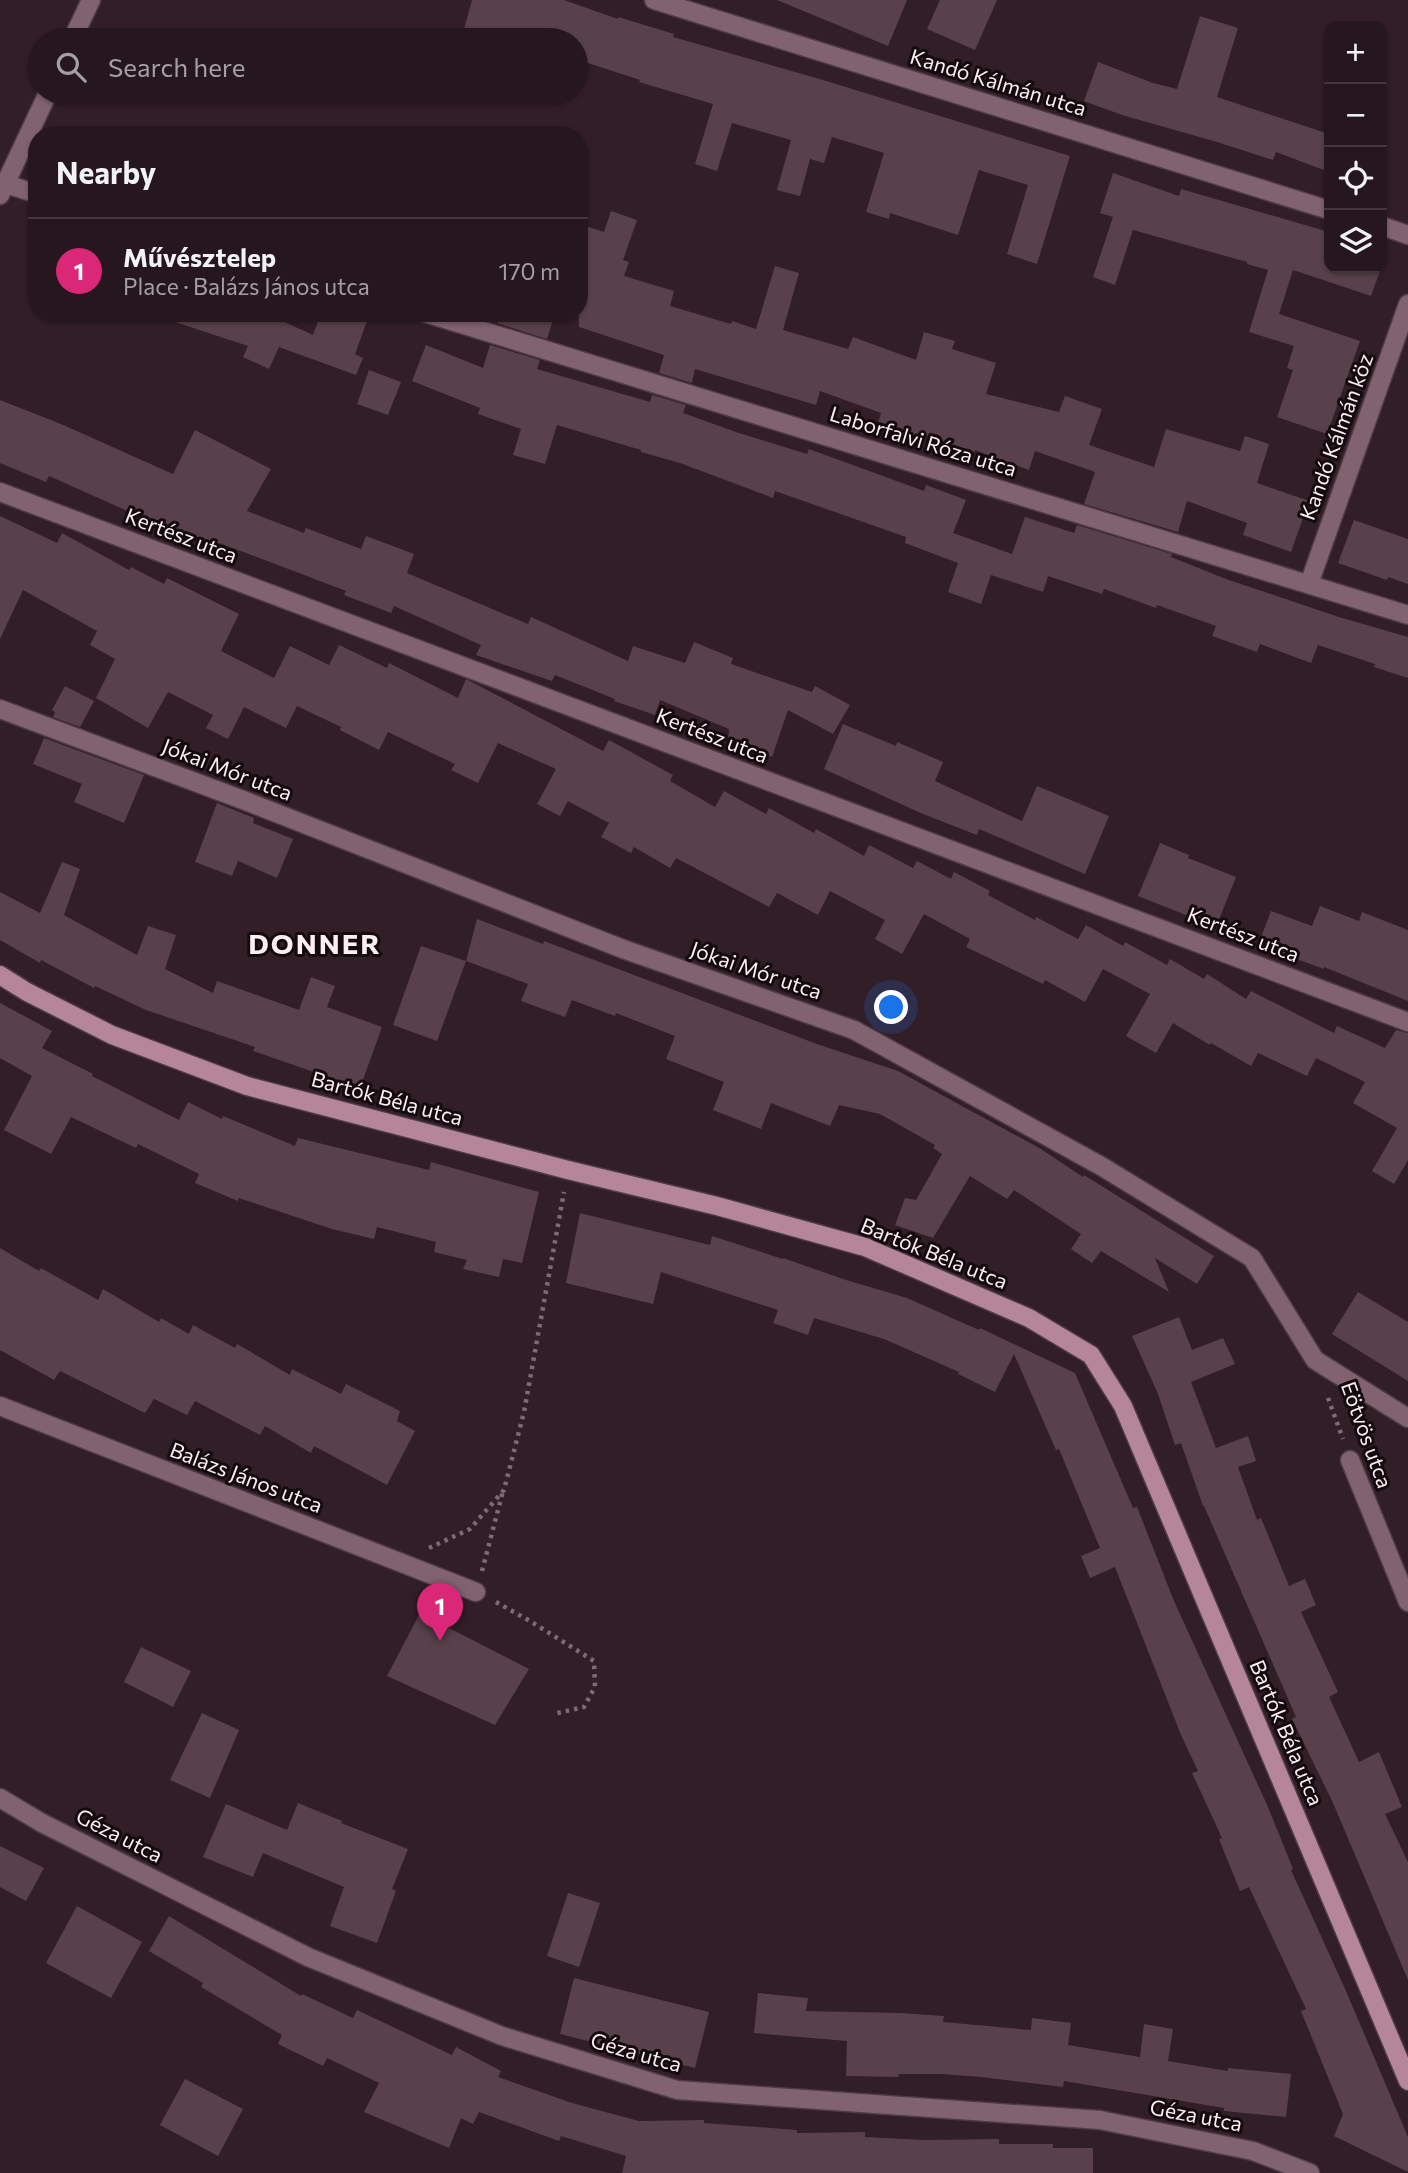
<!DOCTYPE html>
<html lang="en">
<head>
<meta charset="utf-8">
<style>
	:root { --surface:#26161d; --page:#32232a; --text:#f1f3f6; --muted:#a49fa4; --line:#42353b; --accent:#db2777 }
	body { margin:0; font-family:Commissioner,sans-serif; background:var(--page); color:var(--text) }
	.controls { position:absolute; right:21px; top:21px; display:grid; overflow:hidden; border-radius:14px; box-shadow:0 2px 5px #0004 }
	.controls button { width:63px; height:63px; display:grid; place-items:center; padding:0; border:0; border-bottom:2px solid var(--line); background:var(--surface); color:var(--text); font:35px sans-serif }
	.you { position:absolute; left:892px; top:1008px; width:24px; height:24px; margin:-18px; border:5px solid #fff; border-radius:50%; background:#1a73e8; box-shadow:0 0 0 10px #1a73e833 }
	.badge { display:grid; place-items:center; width:46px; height:46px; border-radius:50%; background:var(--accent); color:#fff; font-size:23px; font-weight:700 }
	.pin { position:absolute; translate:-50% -58px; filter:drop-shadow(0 2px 4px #0008) }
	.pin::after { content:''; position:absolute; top:37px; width:24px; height:21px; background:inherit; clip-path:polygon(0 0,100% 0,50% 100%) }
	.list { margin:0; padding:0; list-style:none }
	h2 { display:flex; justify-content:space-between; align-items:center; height:91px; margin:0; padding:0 28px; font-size:30px }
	h2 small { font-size:23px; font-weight:400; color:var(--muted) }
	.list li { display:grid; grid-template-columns:46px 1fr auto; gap:21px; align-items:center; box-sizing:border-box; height:105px; padding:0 28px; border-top:2px solid var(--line) }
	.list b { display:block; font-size:26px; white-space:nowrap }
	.list p { margin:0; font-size:23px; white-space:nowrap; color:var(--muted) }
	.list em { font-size:23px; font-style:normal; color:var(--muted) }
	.icon { flex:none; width:38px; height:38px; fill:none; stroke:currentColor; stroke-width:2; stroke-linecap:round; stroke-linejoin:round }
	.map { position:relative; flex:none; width:1408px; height:2173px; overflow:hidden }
	.search { position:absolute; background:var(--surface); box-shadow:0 2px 5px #0004; left:28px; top:28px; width:560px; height:77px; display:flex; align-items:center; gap:18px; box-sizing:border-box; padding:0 24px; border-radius:38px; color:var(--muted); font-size:26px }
	.panel { position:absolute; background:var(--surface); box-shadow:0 2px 5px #0004; left:28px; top:126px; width:560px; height:196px; border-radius:28px }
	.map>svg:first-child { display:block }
	.building { fill:#58414a }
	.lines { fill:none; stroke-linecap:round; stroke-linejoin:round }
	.street-casing { stroke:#4e3b44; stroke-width:21 }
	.secondary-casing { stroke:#4e3b44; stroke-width:21 }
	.path { stroke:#7d6b73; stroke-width:4.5; stroke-dasharray:3.5 5; stroke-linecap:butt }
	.street { stroke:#81636f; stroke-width:18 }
	.secondary { stroke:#b58699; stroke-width:18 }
	.labels { text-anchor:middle; stroke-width:6; stroke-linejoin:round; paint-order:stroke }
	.street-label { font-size:21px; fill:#fdeef4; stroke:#140b0f }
	.district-label { font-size:28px; font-weight:bold; letter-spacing:2px; fill:#fdeef4; stroke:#140b0f }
</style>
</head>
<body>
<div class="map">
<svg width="1408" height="2173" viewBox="0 0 1408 2173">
	<rect width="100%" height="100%" fill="#321e27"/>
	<g class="building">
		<polygon points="472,0 564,0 618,19 618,17 674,34 673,37 823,80 1070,156 1037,264 1007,254 1028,185 979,170 958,235 890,213 889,219 866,212 884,153 832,137 824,163 810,159 800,196 777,190 791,140 732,123 717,171 695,164 713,104 639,82 640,80 576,59 576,40 461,40"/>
		<polygon points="777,0 907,0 888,46"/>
		<polygon points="940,0 997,0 975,50 927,29"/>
		<polygon points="1200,16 1238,28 1217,97 1329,134 1329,172 1276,152 1273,160 1217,142 1122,115 1084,101 1098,62 1153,83 1177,89"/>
		<polygon points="1113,173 1179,196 1181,189 1329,232 1329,268 1381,268 1371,296 1293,270 1279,314 1360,341 1327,434 1277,417 1293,370 1287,368 1294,346 1249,332 1268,270 1247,264 1247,262 1133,230 1115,285 1093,277 1113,217 1100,213"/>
		<polygon points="611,211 637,220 623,260 629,262 624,276 674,291 670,306 731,324 732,321 756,329 775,266 799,273 783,330 848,349 853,337 916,360 924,332 955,341 952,349 996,363 986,394 1059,412 1065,396 1102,409 1089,445 1154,467 1166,429 1240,451 1245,436 1269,444 1257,483 1309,501 1291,552 1243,535 1247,523 1187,501 1178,532 1084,504 1095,472 1035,451 1029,470 975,450 974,452 925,435 923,438 878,423 881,413 820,391 816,405 695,369 692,383 659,373 664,355 579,327 579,224 604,232"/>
		<polygon points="164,313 265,313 313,335 321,313 370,313 355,354 363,358 356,375 279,347 269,369 243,357 248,346 163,318"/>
		<polygon points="500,313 555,313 547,339 497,323"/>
		<polygon points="426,345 483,368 490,345 540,360 537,369 650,402 652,395 686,405 683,413 736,432 807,454 809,449 924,491 926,485 966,500 953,533 1012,554 1025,517 1074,533 1077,525 1172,554 1171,557 1226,579 1339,617 1408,637 1408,678 1374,667 1375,664 1318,645 1311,663 1260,644 1257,652 1212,636 1216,626 1157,605 1156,608 1104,589 1102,594 1048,576 1043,592 991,575 981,604 948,592 958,563 905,543 906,537 775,491 773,498 680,463 641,452 641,450 557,425 545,464 513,455 521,429 478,414 480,408 412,381"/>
		<polygon points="369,370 401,382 388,415 357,404"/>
		<polygon points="0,400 61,424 173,474 195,430 271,469 247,511 304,533 306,528 361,549 366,536 414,554 407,573 528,624 531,617 628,661 633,646 685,663 694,642 733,658 731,664 812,692 815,686 850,705 833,734 788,710 772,757 728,742 729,729 660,700 655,715 614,701 615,699 555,675 552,681 476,655 481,645 394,606 391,613 344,595 346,591 278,565 219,543 218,545 161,522 159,525 49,476 46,482 0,463"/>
		<polygon points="0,516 57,543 62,533 129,570 131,567 164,584 167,578 239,614 221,651 274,678 290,646 329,665 339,645 387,668 389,663 458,698 466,679 603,751 609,740 673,775 670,781 715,807 724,791 766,814 769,808 814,833 816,829 864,856 869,845 913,868 917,861 951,879 954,872 990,891 988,895 1035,920 1036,917 1078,939 1086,925 1123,946 1125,942 1167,965 1170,959 1204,979 1207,974 1246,999 1251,991 1334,1033 1337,1026 1385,1048 1396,1030 1408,1033 1408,1160 1394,1184 1372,1171 1397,1128 1353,1103 1365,1082 1316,1058 1307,1076 1258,1053 1251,1066 1211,1043 1210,1045 1173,1023 1156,1053 1126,1036 1150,994 1103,969 1085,1002 1045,980 1043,984 966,947 970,939 924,914 902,954 875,939 885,920 830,891 818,915 777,893 769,907 676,858 670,868 634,847 631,853 601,837 609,823 568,801 560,816 537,804 556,769 498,743 478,783 451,770 455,764 388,732 379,750 340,730 341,727 297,706 286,728 244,707 228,739 206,728 213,715 168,692 148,728 96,698 115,659 90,645 97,631 23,590 0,639"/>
		<polygon points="1354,520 1408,539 1408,584 1388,577 1387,580 1338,563"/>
		<polygon points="65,686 94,701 80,727 53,717 55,712 52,710"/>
		<polygon points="843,724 896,746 897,742 943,762 935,781 1022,821 1037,786 1109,816 1085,874 979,829 977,835 923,814 824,769"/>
		<polygon points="44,738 144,775 124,823 74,802 82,784 33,764"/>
		<polygon points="217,803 254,818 253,823 293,839 277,878 238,861 232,876 195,862"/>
		<polygon points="1160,843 1189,855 1188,858 1236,877 1216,927 1138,896"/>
		<polygon points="62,862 80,869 64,915 137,955 148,926 176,935 165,969 213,993 217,981 299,1010 311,977 335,986 327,1007 382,1027 360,1088 253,1051 255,1047 146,1010 95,986 94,988 41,960 40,963 0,940 0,892 40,913"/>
		<polygon points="1320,906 1359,921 1362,912 1408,930 1408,1001 1324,967 1324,969 1258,945 1271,911 1312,926"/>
		<polygon points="477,919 543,944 544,941 817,1044 898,1071 1041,1149 1083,1177 1084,1175 1214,1256 1197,1284 1155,1258 1169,1292 1101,1251 1092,1263 1071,1249 1081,1234 1014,1190 1007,1199 970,1176 933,1238 895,1225 905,1198 916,1200 942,1154 933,1148 935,1145 880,1114 839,1105 830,1126 771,1103 761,1129 713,1110 724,1082 666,1059 675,1036 616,1013 615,1016 572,1000 565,1017 521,1001 528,984 466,961"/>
		<polygon points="421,946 466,961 437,1041 393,1025"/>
		<polygon points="0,1003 52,1031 42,1048 93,1074 92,1076 179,1120 188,1102 222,1119 223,1116 295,1146 298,1138 429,1170 431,1162 539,1192 522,1263 503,1259 499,1277 463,1269 467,1260 434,1252 436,1242 377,1227 374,1239 332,1229 239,1198 238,1201 195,1183 199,1174 138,1144 136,1148 71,1117 51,1154 4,1130 32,1076 0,1058"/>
		<polygon points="580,1213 710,1245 712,1236 783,1259 783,1258 846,1280 907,1298 979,1330 980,1328 1075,1373 1133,1508 1137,1507 1174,1601 1268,1807 1293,1869 1291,1870 1346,1991 1408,2137 1408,2172 1334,2136 1343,2114 1301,2011 1306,2009 1249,1887 1240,1891 1219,1839 1222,1838 1192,1773 1198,1771 1181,1735 1115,1567 1090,1578 1081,1556 1100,1548 1059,1449 1056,1450 1014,1354 995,1392 958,1374 959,1372 884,1339 814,1318 808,1335 773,1323 778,1310 661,1272 653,1304 566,1283"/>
		<polygon points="0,1248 39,1271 41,1268 98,1300 103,1289 159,1322 161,1318 189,1334 193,1325 235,1348 237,1344 290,1375 292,1369 341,1394 346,1384 400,1411 397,1421 415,1431 387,1485 314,1446 311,1453 265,1426 260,1435 195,1401 187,1415 154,1399 145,1413 60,1371 54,1380 0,1350"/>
		<polygon points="1358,1292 1408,1322 1408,1381 1332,1334"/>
		<polygon points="1179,1317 1192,1350 1223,1338 1235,1364 1191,1382 1216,1448 1248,1436 1256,1461 1238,1467 1257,1520 1261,1518 1289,1586 1305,1579 1316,1605 1301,1612 1338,1692 1329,1697 1359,1762 1379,1752 1402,1807 1385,1814 1408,1862 1408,1980 1333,1803 1292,1719 1296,1717 1204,1506 1203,1506 1181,1443 1175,1445 1158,1394 1132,1336"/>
		<polygon points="420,1613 529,1669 495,1725 387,1676"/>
		<polygon points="141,1647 191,1671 173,1707 124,1682"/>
		<polygon points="202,1713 239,1730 210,1798 170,1780"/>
		<polygon points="298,1803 342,1821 341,1823 408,1849 392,1889 396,1891 377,1943 330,1926 344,1887 263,1853 253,1877 203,1857 226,1804 287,1830"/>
		<polygon points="0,1846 44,1868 26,1901 0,1887"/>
		<polygon points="568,1893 600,1903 579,1967 547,1956"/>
		<polygon points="77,1906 142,1942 111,1998 46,1963"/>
		<polygon points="169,1916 301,1996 302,1994 353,2018 357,2010 452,2055 456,2047 501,2071 498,2077 572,2103 639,2121 704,2120 704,2123 797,2130 797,2133 865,2132 865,2137 926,2140 999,2139 999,2144 1053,2144 1053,2148 1093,2148 1093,2173 622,2173 626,2156 561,2136 559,2141 479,2112 473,2124 461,2118 449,2148 364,2112 379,2083 327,2058 323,2066 278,2044 282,2035 201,1987 203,1983 149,1951"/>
		<polygon points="574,1978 709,2012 695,2068 560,2034"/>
		<polygon points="758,1993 808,1998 806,2011 900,2013 944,2016 943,2022 1031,2030 1032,2018 1071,2023 1068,2045 1140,2057 1144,2024 1173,2029 1168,2061 1228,2071 1228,2068 1291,2074 1286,2117 1224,2111 1224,2108 1064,2081 1063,2087 981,2077 941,2074 899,2074 898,2077 846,2076 847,2041 754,2033"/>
		<polygon points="185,2079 243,2109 218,2156 160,2125"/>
	</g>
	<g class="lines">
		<defs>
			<g id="street">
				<polyline points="654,0 1329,210"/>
				<polyline points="72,40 91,0"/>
				<polyline points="0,182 37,194"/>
				<polyline points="0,195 48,93"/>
				<polyline points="1382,226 1408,235"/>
				<polyline points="425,313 1408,615"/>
				<polyline points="0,492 1408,1022"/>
				<polyline points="1309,584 1408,304"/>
				<polyline points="0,709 243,800 623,949 854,1030 1101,1166 1252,1258 1315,1360 1408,1418"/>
				<polyline points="0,1406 476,1592"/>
				<polyline points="1350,1460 1408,1602"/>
				<polyline points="0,1798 42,1823 308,1957 502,2036 677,2090 1100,2120 1253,2151 1310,2173"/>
			</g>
			<polyline id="secondary" points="0,975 27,992 112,1035 247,1086 568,1170 717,1206 865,1247 1029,1318 1091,1355 1123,1406 1408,2081"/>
		</defs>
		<use href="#street" class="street-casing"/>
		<use href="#secondary" class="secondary-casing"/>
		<g class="path">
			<polyline points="1328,1398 1343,1439"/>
			<polyline points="429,1548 470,1529 504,1490 524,1412 564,1192"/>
			<polyline points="482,1571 503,1491"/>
			<polyline points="496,1602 530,1621 594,1661 595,1687 584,1707 553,1714"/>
		</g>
		<use href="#street" class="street"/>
		<use href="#secondary" class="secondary"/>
	</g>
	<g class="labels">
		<g class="street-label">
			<text transform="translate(998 83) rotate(17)" y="7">Kandó Kálmán utca</text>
			<text transform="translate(1337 437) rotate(-70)" y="7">Kandó Kálmán köz</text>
			<text transform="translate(923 442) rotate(17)" y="7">Laborfalvi Róza utca</text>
			<text transform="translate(181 536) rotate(21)" y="7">Kertész utca</text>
			<text transform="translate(712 736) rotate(21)" y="7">Kertész utca</text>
			<text transform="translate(227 770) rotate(21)" y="7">Jókai Mór utca</text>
			<text transform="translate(1243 935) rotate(21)" y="7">Kertész utca</text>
			<text transform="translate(756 971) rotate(19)" y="7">Jókai Mór utca</text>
			<text transform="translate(387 1099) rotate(15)" y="7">Bartók Béla utca</text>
			<text transform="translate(934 1254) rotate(22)" y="7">Bartók Béla utca</text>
			<text transform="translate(1366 1435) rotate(70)" y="7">Eötvös utca</text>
			<text transform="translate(246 1478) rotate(21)" y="7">Balázs János utca</text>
			<text transform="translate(1286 1733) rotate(67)" y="7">Bartók Béla utca</text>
			<text transform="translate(119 1836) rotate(27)" y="7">Géza utca</text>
			<text transform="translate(636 2053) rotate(16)" y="7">Géza utca</text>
			<text transform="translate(1196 2116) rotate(11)" y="7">Géza utca</text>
		</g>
		<g class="district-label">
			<text x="315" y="954">DONNER</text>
		</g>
	</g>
</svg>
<div class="controls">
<button>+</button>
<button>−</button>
<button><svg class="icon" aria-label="locate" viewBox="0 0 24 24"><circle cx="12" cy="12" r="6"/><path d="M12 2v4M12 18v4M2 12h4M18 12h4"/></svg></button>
<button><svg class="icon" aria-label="layers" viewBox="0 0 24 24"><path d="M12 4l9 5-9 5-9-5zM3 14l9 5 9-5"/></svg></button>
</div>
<div class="you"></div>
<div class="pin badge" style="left:440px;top:1641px">1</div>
<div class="search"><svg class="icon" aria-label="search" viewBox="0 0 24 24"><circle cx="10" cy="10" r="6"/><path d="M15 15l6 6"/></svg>Search here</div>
<section class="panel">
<h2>Nearby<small></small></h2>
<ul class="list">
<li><span class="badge">1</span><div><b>Művésztelep</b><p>Place · Balázs János utca</p></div><em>170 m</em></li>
</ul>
</section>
</div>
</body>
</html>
